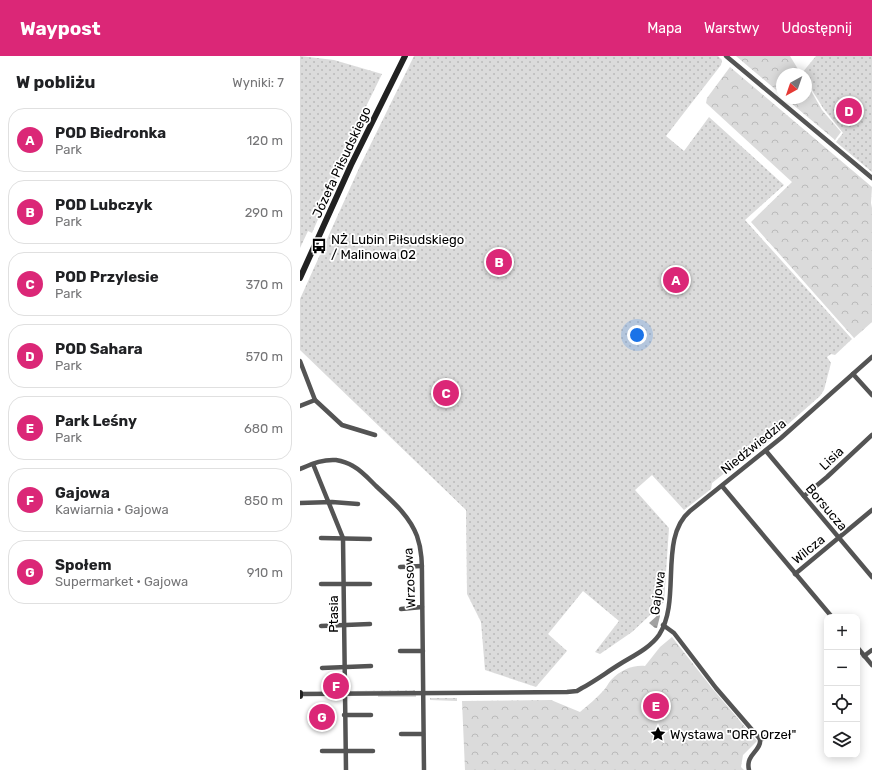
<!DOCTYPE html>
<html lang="pl">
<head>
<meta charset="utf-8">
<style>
	:root { --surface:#fff; --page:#f2f2f2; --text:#202124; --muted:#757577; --line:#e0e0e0; --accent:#db2777 }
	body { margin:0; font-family:Rubik,sans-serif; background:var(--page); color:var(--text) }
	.controls { position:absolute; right:12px; bottom:12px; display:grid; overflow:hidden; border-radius:8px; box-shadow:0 2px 10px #0003 }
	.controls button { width:36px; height:36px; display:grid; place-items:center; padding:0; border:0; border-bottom:1px solid var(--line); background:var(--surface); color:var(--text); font:20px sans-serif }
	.compass { position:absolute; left:476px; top:12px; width:36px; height:36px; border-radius:50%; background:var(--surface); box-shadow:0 2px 10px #0003; rotate:220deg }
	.you { position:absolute; left:337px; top:279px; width:14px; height:14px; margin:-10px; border:3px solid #fff; border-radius:50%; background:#1a73e8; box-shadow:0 0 0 6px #1a73e833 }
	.badge { display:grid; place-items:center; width:26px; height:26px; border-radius:50%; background:var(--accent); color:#fff; font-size:13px; font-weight:700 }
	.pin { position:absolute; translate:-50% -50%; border:2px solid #fff; box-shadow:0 1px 4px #0006 }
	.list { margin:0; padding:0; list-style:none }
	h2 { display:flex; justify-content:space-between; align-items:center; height:52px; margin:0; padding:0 16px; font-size:17px }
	h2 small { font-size:13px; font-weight:400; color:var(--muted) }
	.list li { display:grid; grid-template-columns:26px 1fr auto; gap:12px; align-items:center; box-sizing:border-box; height:64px; margin:0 8px 8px; padding:0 8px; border:1px solid var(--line); border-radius:16px }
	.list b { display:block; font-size:15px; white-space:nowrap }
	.list p { margin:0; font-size:13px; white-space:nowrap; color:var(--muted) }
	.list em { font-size:13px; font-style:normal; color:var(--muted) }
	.icon { flex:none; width:22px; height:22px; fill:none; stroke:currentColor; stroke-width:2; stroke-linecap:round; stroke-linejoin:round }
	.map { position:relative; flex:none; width:572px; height:714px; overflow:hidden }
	header { display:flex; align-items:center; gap:24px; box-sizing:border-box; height:56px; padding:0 20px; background:var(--accent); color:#fff }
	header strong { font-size:19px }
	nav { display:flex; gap:22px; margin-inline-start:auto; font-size:14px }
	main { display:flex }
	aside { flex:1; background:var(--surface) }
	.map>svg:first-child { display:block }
	.grass { fill:url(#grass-dots) }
	.forest { fill:url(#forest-crowns) }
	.water { fill:url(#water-ripples) }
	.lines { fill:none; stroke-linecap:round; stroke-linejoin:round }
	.street { stroke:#545454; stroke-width:4.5 }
	.secondary { stroke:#212121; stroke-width:6 }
	.labels { text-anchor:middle; stroke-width:3.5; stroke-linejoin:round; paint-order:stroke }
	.street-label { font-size:13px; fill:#000; stroke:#fff }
	.poi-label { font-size:13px; fill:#000; stroke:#fff; text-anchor:start }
</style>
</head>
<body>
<header>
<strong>Waypost</strong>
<nav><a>Mapa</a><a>Warstwy</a><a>Udostępnij</a></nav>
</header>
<main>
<aside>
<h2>W pobliżu<small>Wyniki: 7</small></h2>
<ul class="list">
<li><span class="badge">A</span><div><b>POD Biedronka</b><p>Park</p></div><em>120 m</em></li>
<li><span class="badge">B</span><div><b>POD Lubczyk</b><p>Park</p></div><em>290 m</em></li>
<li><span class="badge">C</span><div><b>POD Przylesie</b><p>Park</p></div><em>370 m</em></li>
<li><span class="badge">D</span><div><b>POD Sahara</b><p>Park</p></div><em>570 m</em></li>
<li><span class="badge">E</span><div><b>Park Leśny</b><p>Park</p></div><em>680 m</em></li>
<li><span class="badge">F</span><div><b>Gajowa</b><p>Kawiarnia · Gajowa</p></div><em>850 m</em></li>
<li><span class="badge">G</span><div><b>Społem</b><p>Supermarket · Gajowa</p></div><em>910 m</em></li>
</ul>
</aside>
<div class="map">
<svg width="572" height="714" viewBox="0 0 572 714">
	<defs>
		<pattern id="grass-dots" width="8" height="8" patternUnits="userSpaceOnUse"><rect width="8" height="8" fill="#dbdbdb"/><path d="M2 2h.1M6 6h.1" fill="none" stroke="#bababa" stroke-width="1.8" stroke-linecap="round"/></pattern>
		<pattern id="forest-crowns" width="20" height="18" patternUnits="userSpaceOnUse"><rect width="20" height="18" fill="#dbdbdb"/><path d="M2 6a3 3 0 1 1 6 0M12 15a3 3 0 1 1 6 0" fill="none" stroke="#bababa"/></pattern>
		<pattern id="water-ripples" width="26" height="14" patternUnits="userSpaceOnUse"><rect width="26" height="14" fill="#a2a2a2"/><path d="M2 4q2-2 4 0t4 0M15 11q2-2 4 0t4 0" fill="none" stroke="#8a8a8a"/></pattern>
	</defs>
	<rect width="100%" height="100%" fill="#fff"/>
	<g class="grass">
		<polygon points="0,0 34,4 82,18 55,73 57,75 12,177 8,175 0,192"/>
		<polygon points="114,0 418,0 422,4 421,9 366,80 384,95 409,61 484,129 445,164 552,283 535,299 531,298 527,301 531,307 524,334 520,340 460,393 455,393 412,427 411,433 384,454 352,419 335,434 369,472 364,546 332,576 300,598 295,596 319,565 283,535 248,578 267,595 236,631 185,614 181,566 167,538 166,454 0,294 0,243 60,110"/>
		<polygon points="516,0 572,0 572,116 536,86 543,77 523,52 507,26 510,24 506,20 506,18 502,17"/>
		<polygon points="115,634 115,635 50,636 50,635"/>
		<rect x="78" y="639" width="38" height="2"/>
		<polygon points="130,642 157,642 157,645 130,644"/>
	</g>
	<g class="forest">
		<polygon points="436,0 490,0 501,18 482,18 482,39"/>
		<polygon points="430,11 572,131 571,147 572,152 572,266 554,282 451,166 492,126 406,47 407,42"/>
		<polygon points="506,26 522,54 541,76 535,84 485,42 506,42"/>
		<path d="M372,581L412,632L457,685L443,699L441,711L444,714H165L162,645L251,644L280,656C288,649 297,642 304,634C307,631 308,627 311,624C321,614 332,609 345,610L360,591Z"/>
	</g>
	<polygon class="water" points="359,558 360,560 357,572 355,572 349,567"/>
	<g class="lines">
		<g class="street">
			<polyline points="426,0 572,122"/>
			<polyline points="0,305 15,344 42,369 75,379"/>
			<polyline points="553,318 572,339"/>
			<polyline points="0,350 15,344"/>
			<polyline points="466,395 572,521"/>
			<polyline points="13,408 43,482 46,714"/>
			<path d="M0,413C12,408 23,403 36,404C42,405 48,407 53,410C62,415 69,423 76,430C92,445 109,459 117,480C122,494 122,508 122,523L124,714"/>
			<polyline points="422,430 532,561"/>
			<polyline points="504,440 527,421 572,379"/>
			<polyline points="0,447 32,446 58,448"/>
			<polyline points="21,482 70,483"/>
			<polyline points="100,511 122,510"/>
			<polyline points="495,518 572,454"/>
			<polyline points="21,528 70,528"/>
			<polyline points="101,553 122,551"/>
			<path d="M363,569L374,577L416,632L460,683C462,695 445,698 449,714"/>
			<polyline points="21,570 70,568"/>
			<polyline points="557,591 572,609"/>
			<polyline points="100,595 123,595"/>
			<polyline points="564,600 572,594"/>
			<polyline points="22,612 71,610"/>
			<path d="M0,638L267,636L277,635L282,632C295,625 307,616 320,608C333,600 350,592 359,579C382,544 358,482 390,455L481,382L572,301"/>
			<polyline points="44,659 71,659"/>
			<polyline points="101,678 123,678"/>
			<polyline points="460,684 469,679"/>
			<polyline points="22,695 73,695"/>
		</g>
		<g class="secondary">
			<polyline points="0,222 51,109 105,0"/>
			<polyline points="0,637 0,640"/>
		</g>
	</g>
	<defs>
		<symbol id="bus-bare" viewBox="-9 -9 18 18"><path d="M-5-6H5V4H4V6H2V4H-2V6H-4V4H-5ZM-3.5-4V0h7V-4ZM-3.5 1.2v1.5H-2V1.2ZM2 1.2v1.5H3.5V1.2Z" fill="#000" stroke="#fff" stroke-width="2.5" paint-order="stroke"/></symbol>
		<symbol id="sight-bare" viewBox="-9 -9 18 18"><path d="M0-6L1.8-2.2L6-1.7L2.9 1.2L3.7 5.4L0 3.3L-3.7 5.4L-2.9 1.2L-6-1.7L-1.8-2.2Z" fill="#000" stroke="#fff" stroke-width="2.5" paint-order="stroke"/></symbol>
	</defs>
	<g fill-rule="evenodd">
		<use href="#bus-bare" x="8" y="179" width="22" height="22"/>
		<use href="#sight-bare" x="347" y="667" width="22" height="22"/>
	</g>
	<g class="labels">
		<g class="street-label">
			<text transform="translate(41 106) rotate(-65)" y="5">Józefa Piłsudskiego</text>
			<text transform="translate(453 390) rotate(-39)" y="5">Niedźwiedzia</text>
			<text transform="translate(531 402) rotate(-43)" y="5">Lisia</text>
			<text transform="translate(527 451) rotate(50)" y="5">Borsucza</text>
			<text transform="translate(508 493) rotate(-39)" y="5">Wilcza</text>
			<text transform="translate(109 522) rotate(-93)" y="5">Wrzosowa</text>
			<text transform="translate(357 537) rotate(-82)" y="5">Gajowa</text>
			<text transform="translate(33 558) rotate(-90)" y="5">Ptasia</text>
		</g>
		<g class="poi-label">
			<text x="31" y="188">NŻ Lubin Piłsudskiego<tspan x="31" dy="15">/ Malinowa 02</tspan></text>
			<text x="370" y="683">Wystawa "ORP Orzeł"</text>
		</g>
	</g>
</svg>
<div class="controls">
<button>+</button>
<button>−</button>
<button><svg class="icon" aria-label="locate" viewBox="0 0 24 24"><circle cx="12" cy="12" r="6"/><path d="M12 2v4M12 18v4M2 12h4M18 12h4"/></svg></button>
<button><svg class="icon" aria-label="layers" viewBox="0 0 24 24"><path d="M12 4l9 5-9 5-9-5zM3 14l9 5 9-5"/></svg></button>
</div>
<svg class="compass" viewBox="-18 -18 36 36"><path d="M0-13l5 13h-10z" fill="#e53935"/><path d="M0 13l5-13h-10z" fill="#757577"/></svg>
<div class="you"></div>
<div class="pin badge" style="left:376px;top:224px">A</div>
<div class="pin badge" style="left:199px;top:206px">B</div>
<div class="pin badge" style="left:146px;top:337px">C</div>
<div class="pin badge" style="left:549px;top:55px">D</div>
<div class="pin badge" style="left:356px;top:650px">E</div>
<div class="pin badge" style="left:36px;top:630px">F</div>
<div class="pin badge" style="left:22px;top:661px">G</div>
</div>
</main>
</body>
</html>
